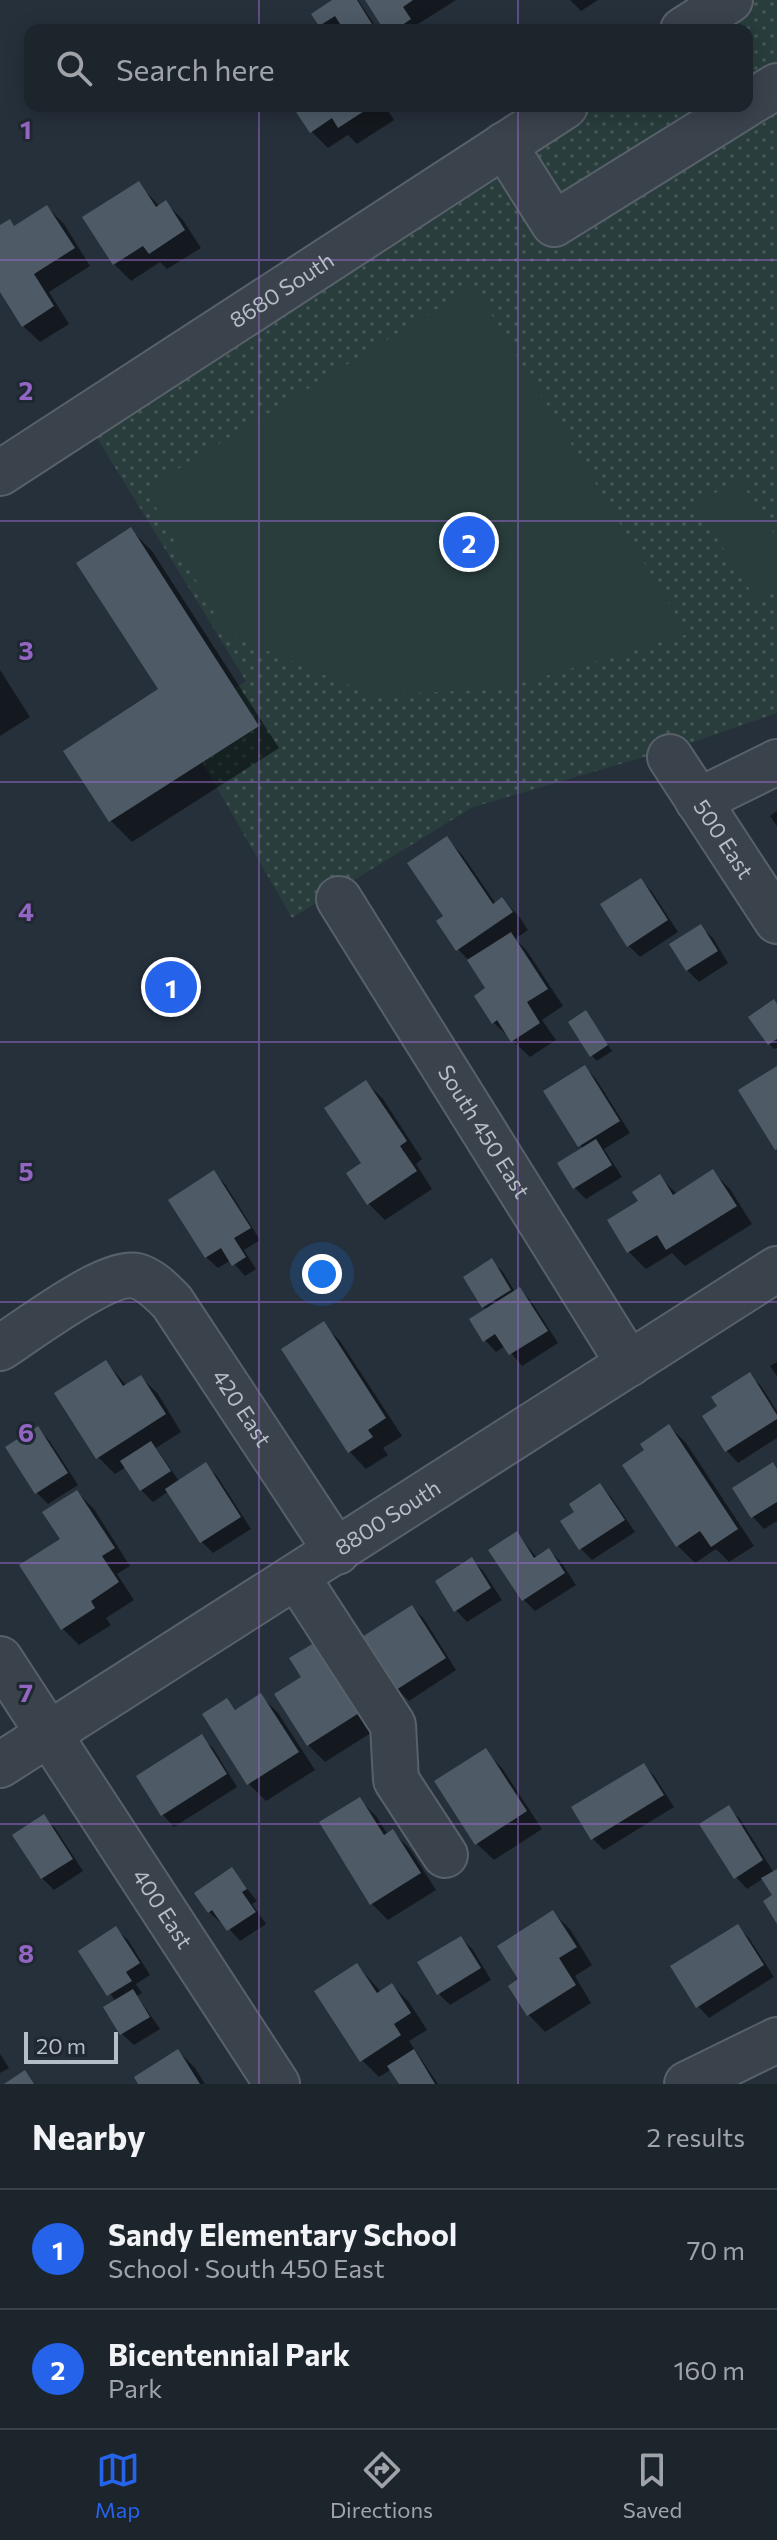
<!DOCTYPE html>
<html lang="en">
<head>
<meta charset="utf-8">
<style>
	:root { --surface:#1c242c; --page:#252c34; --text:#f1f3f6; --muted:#a0a4a9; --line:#3a4148; --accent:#2563eb }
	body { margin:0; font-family:Commissioner,sans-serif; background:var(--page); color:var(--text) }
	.scale { position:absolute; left:24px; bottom:20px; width:94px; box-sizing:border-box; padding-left:8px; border:4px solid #b5bdc7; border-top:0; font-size:22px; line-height:28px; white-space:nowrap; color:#b5bdc7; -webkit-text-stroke:6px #1f2731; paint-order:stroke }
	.you { position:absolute; left:322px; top:1274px; width:28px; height:28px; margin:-20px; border:6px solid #fff; border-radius:50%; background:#1a73e8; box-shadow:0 0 0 12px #1a73e833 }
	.badge { display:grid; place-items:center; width:52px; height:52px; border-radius:50%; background:var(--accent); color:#fff; font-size:26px; font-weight:700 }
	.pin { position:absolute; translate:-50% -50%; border:4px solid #fff; box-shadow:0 2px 8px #0006 }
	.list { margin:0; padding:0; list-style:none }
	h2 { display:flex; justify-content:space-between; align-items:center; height:104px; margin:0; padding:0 32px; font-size:34px }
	h2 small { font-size:26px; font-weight:400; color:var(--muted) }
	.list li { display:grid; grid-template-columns:52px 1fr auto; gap:24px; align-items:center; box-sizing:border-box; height:120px; padding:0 32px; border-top:2px solid var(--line) }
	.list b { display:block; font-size:30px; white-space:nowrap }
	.list p { margin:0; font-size:26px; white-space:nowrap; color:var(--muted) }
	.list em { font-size:26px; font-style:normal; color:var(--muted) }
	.icon { flex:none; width:44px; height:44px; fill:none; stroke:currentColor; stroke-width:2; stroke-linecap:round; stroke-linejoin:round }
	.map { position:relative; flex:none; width:777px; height:2084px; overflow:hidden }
	.search { position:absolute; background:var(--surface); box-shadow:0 4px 20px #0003; left:24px; right:24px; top:24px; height:88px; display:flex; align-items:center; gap:20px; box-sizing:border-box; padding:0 28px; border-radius:16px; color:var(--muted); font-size:30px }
	.sheet { height:344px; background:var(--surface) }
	nav { display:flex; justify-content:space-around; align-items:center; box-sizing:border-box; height:112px; border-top:2px solid var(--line); background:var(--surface); font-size:22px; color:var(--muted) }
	nav a { display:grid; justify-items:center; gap:4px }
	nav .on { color:var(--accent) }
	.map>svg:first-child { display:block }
	.grass { fill:url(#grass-dots) }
	.pitch { fill:#293d3d }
	.shadow { fill:#0007 }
	.building { fill:#4e5b67 }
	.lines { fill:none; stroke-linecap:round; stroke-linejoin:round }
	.minor-casing { stroke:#58606a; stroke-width:48 }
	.minor { stroke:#3a424c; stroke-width:44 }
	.grid { fill:none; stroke:#9266c2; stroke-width:2; stroke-opacity:0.55 }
	.labels { text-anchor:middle; stroke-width:6; stroke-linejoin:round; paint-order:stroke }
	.street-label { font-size:22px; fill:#b5bdc7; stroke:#1f2731 }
	.grid-label { font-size:26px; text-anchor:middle; font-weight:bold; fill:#9266c2; stroke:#1f2731; stroke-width:6; stroke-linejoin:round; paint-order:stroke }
</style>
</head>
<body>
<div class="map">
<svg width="777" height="2084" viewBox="0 0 777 2084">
	<defs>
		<pattern id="grass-dots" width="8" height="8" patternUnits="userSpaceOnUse" patternTransform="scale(2)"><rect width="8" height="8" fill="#293d3d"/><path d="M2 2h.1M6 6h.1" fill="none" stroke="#465758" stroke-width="1.8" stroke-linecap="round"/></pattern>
	</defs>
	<rect width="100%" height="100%" fill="#26303b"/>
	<polygon class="grass" points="701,0 777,0 777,713 682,746 473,807 292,918 181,725 246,681 75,402 536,106 747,106 747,30 654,30"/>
	<g class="pitch">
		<polygon points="474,286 688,634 501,689 372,695 225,633 146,489"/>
		<polygon points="738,478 777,538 777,585 756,599 696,506"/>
	</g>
	<g class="shadow">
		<polygon points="336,0 358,0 378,30 326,30 320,24"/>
		<polygon points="367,0 456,0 418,24 422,30 387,30"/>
		<polygon points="570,0 598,0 581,11"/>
		<polygon points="295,106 385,106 394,120 357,144 348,135 328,148 311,131"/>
		<polygon points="139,184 160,207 166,203 183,220 201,248 167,269 160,262 131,281 114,264"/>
		<polygon points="47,207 64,224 90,266 49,292 69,324 40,342 23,326 0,289 0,228 10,221 15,227"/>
		<polygon points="131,530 152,551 279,748 132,842 111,821 66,751 161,690"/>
		<polygon points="0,670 30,717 0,736"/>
		<polygon points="777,811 777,826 770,816"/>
		<polygon points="447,839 463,856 496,904 502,899 519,916 528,930 515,939 527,951 563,1006 542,1020 556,1040 530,1057 493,1022 488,989 471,963 458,949 445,916"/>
		<polygon points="641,880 652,892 678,932 640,957 629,946"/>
		<polygon points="701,927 713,938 728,963 699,982 687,970 672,945"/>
		<polygon points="777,1005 777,1048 774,1049 769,1044"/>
		<polygon points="586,1012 612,1051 597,1061 592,1056"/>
		<polygon points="585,1067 596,1079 630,1133 604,1149 622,1177 586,1199 575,1188 583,1149 546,1092"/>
		<polygon points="366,1082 383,1099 422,1159 416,1164 432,1189 385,1220 368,1203 364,1164"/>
		<polygon points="713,1172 730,1189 752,1224 685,1266 672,1253 646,1269 629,1252 609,1221 641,1202 660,1177 677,1194"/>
		<polygon points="214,1173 225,1184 260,1240 244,1250 256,1269 245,1276 231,1260 218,1268 206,1257"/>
		<polygon points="491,1261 503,1272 515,1292 520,1289 531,1301 558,1343 522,1366 505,1346 496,1352 485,1340 487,1310 483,1307"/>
		<polygon points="323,1324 340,1341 402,1436 383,1448 388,1455 366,1469 350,1452 283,1350"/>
		<polygon points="106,1362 127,1386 141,1377 158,1394 181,1432 156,1448 179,1481 205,1465 217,1476 251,1529 213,1553 202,1542 169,1491 153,1502 141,1490 126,1467 115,1474 98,1457"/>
		<polygon points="777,1362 777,1376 770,1366"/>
		<polygon points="749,1375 761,1386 777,1411 777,1438 738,1463 727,1451 704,1416 719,1407"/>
		<polygon points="669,1426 686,1443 754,1546 729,1562 716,1549 695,1563 678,1546 624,1465 647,1451"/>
		<polygon points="37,1428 49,1440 78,1485 48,1504 37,1493"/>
		<polygon points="777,1469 777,1521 764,1529 753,1517 735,1488"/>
		<polygon points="600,1485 611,1497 635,1532 592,1560 581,1549 577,1512"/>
		<polygon points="77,1492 94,1509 130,1566 117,1574 134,1600 106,1618 111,1625 79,1645 63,1629 63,1540"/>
		<polygon points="517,1533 537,1558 549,1550 561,1562 576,1585 535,1611 524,1600 491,1550"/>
		<polygon points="472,1560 483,1571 502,1600 467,1622 456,1610"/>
		<polygon points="412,1607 424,1619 456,1670 409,1701 397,1689"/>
		<polygon points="314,1645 374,1731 325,1762 308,1745"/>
		<polygon points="261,1696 278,1713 315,1770 266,1801 249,1784 205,1715 227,1701 237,1711"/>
		<polygon points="201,1737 213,1748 237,1787 174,1827 163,1815 138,1777"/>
		<polygon points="485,1751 502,1768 542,1829 494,1860 477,1844"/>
		<polygon points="644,1765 655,1777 674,1807 604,1850 592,1838"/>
		<polygon points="359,1799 376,1816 388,1835 393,1832 410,1849 436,1890 388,1920 371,1903"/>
		<polygon points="728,1808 740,1819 774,1873 777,1871 777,1921 775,1896 764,1878 747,1889 736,1877"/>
		<polygon points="43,1817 55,1828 83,1871 54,1890 42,1878"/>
		<polygon points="232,1870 257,1901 252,1904 266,1924 240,1941 223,1922 221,1923 209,1912"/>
		<polygon points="553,1913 570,1929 592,1965 575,1976 591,2003 545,2032 529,2015 511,1987 521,1980"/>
		<polygon points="738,1927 749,1938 774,1977 709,2018 698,2006"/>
		<polygon points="116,1929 128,1940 150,1975 136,1984 142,1993 137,1996 160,2029 134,2045 122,2034 106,2008 116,2002 81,1952"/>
		<polygon points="461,1938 473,1950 491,1980 450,2005 439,1994"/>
		<polygon points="357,1965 381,1992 392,1985 409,2002 427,2030 409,2041 438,2084 401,2084 392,2069 379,2077 362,2060"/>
		<polygon points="178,2051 195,2068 205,2084 141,2084"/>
		<polygon points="0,2054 9,2068 0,2073"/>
	</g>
	<g class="building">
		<polygon points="332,0 357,0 375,29 344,30 335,16 319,26 311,14"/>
		<polygon points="365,0 413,0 403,7 411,19 395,30 384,30"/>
		<polygon points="292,106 372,106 338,128 332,118 310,133"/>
		<polygon points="139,181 156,207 166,200 185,230 149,254 143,246 113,265 82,217"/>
		<polygon points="47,205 75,248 34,274 54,306 22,327 0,292 0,225 10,219 14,226"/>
		<polygon points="131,527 259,726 109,822 63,751 158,689 76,563"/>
		<polygon points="447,836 493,904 502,897 513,912 456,951 436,921 443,916 407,863"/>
		<polygon points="641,878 668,920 627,947 600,904"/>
		<polygon points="701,924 718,951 686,971 669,944"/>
		<polygon points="511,932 548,989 527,1002 540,1023 511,1042 497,1020 492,1024 474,996 485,988 467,960"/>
		<polygon points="774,999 777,1004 777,1039 768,1045 748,1017"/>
		<polygon points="586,1010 608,1045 590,1057 568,1022"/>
		<polygon points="585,1065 620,1121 578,1147 543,1091"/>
		<polygon points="777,1066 777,1149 775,1150 738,1090"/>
		<polygon points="366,1080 407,1141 400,1146 417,1171 367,1205 346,1173 361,1163 324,1108"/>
		<polygon points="596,1139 612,1165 573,1189 557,1163"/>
		<polygon points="713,1169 737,1206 666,1250 657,1235 627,1253 607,1220 638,1201 632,1192 660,1174 673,1195"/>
		<polygon points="214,1170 251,1228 234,1238 246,1257 232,1266 221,1248 205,1258 168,1200"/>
		<polygon points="492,1258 511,1290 482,1308 463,1277"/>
		<polygon points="520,1287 548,1331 509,1355 495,1334 483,1342 469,1319"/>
		<polygon points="324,1321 386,1418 368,1430 373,1437 348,1453 281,1349"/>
		<polygon points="106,1360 123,1386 141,1375 166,1414 96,1459 54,1393"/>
		<polygon points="750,1372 777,1415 777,1419 725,1452 702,1416 717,1406 711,1397"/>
		<polygon points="669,1424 738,1529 711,1547 700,1531 676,1547 622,1465 644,1450 640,1444"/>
		<polygon points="38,1426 68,1473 35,1494 5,1447"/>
		<polygon points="151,1441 171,1471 140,1491 120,1461"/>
		<polygon points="206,1462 241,1517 200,1543 165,1489"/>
		<polygon points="773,1462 777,1469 777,1502 751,1518 732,1488"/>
		<polygon points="600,1483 625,1520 579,1550 560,1521 574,1512 569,1504"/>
		<polygon points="77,1490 115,1548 102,1556 119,1582 91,1601 95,1608 61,1630 19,1565 60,1539 42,1512"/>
		<polygon points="517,1531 534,1558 549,1548 565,1573 522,1601 488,1550"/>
		<polygon points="472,1557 491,1588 454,1612 435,1581"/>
		<polygon points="412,1605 446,1658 396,1690 362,1637"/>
		<polygon points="314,1643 359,1713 307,1746 274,1694 301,1677 289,1658"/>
		<polygon points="261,1693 299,1752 247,1785 202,1714 227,1698 235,1710"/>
		<polygon points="202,1734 227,1774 161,1816 136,1776"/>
		<polygon points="486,1748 527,1811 475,1845 434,1781"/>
		<polygon points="644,1763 664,1795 591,1840 571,1807"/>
		<polygon points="360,1797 384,1835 393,1829 421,1873 370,1905 319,1822"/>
		<polygon points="729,1805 763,1860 734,1879 699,1824"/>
		<polygon points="44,1814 73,1859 41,1879 12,1835"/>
		<polygon points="232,1867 247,1889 242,1892 256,1912 227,1931 212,1910 208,1913 194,1893"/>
		<polygon points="777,1869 777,1924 763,1901 772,1895 761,1878"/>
		<polygon points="553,1910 577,1947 559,1958 576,1985 527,2016 508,1986 518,1979 497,1946"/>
		<polygon points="738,1924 764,1965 696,2008 670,1966"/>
		<polygon points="116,1926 140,1963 126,1972 132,1981 107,1996 78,1951"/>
		<polygon points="461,1936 481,1968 437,1995 417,1962"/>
		<polygon points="357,1963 377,1993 392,1983 411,2013 394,2024 401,2035 360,2062 314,1991"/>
		<polygon points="133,1989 150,2017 120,2035 103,2007"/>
		<polygon points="178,2049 200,2084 138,2084 134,2077"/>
		<polygon points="414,2049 435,2084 399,2084 387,2066"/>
		<polygon points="25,2070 34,2084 4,2084"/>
	</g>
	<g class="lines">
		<defs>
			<g id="minor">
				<polyline points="683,30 730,0"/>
				<polyline points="747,104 777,86"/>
				<polyline points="504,145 554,224 744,106"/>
				<path id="s1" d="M0,473L565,106"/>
				<path id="s2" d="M670,757L777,921"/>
				<polyline points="698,801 777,762"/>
				<path id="s3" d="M339,899L629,1364"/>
				<path id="s4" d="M0,1348C27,1331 107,1269 137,1276C151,1280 162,1292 172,1302L337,1552"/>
				<polyline points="297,1577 393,1725 396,1780 445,1855"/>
				<path id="s5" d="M0,1659L277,2084"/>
				<path id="s6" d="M0,1765L777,1269"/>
				<polyline points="687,2084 777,2040"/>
			</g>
		</defs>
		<use href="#minor" class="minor-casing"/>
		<use href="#minor" class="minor"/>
	</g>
	<path class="grid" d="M259,0V30M518,0V30M259,106V2084M518,106V2084M0,260H777M0,521H777M0,782H777M0,1042H777M0,1302H777M0,1563H777M0,1824H777"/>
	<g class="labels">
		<g class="street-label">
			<text dy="8" stroke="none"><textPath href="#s1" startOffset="336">8680 South</textPath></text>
			<text dy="8" stroke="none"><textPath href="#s2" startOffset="98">500 East</textPath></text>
			<text dy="8" stroke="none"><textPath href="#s3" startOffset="274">South 450 East</textPath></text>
			<text dy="8" stroke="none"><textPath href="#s4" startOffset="328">420 East</textPath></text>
			<text dy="8" stroke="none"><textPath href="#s6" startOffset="460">8800 South</textPath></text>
			<text dy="8" stroke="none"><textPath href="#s5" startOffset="298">400 East</textPath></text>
		</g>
	</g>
	<g class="grid-label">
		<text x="26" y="139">1</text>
		<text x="26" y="400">2</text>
		<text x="26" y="660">3</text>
		<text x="26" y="921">4</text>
		<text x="26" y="1181">5</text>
		<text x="26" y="1442">6</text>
		<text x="26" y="1702">7</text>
		<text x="26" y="1963">8</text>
	</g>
</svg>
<div class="scale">20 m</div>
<div class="you"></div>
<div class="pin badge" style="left:171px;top:987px">1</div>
<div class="pin badge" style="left:469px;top:542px">2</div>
<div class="search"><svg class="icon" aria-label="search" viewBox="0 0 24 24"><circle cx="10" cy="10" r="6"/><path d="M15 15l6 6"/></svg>Search here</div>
</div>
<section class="sheet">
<h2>Nearby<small>2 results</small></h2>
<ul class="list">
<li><span class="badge">1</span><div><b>Sandy Elementary School</b><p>School · South 450 East</p></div><em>70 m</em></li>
<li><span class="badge">2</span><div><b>Bicentennial Park</b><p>Park</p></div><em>160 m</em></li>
</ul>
</section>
<nav>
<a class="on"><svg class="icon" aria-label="map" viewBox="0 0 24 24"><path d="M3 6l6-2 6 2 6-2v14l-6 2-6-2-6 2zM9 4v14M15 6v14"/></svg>Map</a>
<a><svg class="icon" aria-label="directions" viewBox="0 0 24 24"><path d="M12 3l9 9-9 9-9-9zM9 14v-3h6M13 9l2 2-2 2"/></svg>Directions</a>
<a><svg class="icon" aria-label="saved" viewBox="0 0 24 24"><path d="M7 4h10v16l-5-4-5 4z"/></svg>Saved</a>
</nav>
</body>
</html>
